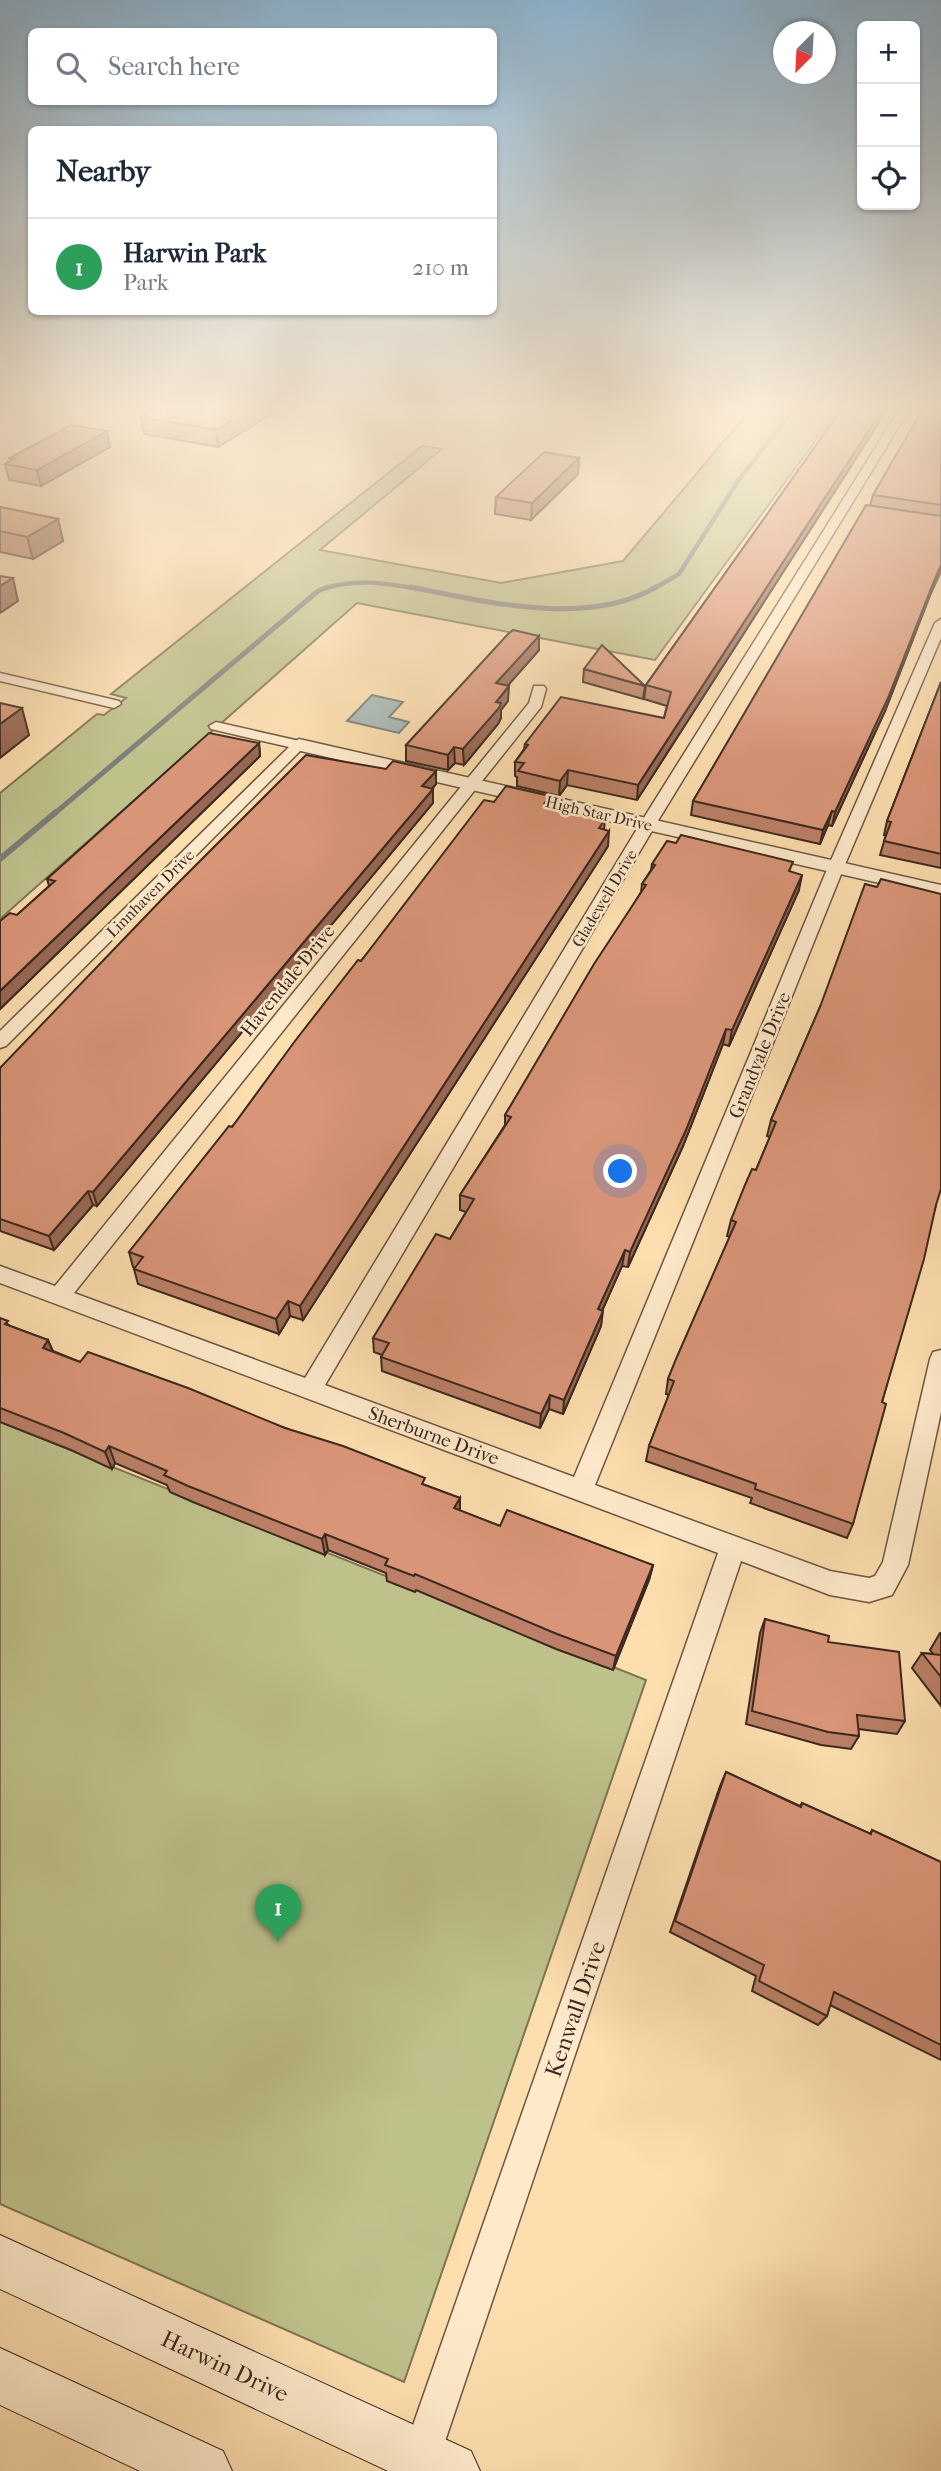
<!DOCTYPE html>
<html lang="en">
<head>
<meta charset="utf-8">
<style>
	:root { --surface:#fff; --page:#f2f2f3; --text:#1f2937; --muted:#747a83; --line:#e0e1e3; --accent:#8f2418 }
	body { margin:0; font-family:"IM FELL French Canon",serif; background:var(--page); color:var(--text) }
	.controls { position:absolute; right:21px; top:21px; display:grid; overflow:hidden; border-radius:10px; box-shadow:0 2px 5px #0004 }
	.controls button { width:63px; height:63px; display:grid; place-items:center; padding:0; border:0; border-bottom:2px solid var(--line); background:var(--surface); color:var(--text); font:35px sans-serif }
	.compass { position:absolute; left:773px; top:21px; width:63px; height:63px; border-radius:50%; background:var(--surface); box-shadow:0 2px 5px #0004; rotate:204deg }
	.you { position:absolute; left:621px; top:1172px; width:24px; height:24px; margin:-18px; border:5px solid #fff; border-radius:50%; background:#1a73e8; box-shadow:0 0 0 10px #1a73e833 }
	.badge { display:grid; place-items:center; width:46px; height:46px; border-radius:50%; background:var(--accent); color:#fff; font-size:23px; font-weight:700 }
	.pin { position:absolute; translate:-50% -58px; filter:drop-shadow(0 2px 4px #0008) }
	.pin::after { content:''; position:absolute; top:37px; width:24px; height:21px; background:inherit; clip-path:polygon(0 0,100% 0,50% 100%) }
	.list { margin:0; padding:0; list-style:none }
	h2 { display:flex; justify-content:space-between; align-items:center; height:91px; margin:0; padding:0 28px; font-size:30px }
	h2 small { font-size:23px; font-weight:400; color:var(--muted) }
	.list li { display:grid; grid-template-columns:46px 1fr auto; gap:21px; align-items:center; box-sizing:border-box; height:98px; padding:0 28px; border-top:2px solid var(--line) }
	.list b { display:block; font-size:26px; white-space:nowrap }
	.list p { margin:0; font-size:23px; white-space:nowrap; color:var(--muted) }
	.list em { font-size:23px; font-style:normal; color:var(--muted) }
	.icon { flex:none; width:38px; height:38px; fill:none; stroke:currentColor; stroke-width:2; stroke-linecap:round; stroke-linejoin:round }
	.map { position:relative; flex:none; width:941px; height:2471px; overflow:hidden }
	.search { position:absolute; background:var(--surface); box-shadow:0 2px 5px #0004; left:28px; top:28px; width:469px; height:77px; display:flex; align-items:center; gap:18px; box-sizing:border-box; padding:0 24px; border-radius:10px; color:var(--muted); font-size:26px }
	.panel { position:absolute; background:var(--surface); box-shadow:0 2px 5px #0004; left:28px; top:126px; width:469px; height:189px; border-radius:10px }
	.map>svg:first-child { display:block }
	.green { fill:#bfc18b; stroke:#7e7454; stroke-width:2 }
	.water { fill:#a5b9b7; stroke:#7b7f7a; stroke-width:2 }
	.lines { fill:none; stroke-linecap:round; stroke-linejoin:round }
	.stream-far2 { stroke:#7b7f7a; stroke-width:4.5 }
	.stream-far1 { stroke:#7b7f7a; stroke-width:5 }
	.stream { stroke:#7b7f7a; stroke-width:6 }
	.minor-casing { stroke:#6c5642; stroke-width:3 }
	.tertiary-casing { stroke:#6c5642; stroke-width:3 }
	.secondary-casing { stroke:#3c281e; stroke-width:2 }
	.minor { fill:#feeacb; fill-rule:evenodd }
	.tertiary { fill:#feeacb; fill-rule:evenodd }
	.secondary { fill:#feeacb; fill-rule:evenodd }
	.wall { fill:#bb8067; stroke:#3c281e; stroke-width:2 }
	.shaded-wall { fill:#986854; stroke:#3c281e; stroke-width:2 }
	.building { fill:#d99578; stroke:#3c281e; stroke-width:2 }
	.labels { text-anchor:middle; stroke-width:5; stroke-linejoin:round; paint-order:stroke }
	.far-street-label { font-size:16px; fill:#3c281e; stroke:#feeacb }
	.street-label { font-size:19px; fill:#3c281e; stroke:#feeacb }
	.near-street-label { font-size:23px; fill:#3c281e; stroke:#feeacb }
</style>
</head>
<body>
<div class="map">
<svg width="941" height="2471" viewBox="0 0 941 2471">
	<rect width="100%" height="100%" fill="#fddeaf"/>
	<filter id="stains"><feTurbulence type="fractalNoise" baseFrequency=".00286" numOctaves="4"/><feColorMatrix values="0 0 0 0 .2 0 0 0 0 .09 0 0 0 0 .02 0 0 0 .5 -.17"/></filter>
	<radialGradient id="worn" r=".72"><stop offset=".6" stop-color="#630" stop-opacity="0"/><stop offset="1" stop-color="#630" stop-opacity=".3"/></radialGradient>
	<g class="green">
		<polygon points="750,410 838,410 655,660 357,603 0,919 0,793 97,714 104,715 126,698 111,694 422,446 442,449 320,550 501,583 623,561"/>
		<polygon points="0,1422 646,1680 404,2382 0,2204"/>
	</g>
	<polygon class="water" points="372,695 403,702 389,717 409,722 399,733 347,721"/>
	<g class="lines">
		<g class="stream-far2">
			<path d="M323,589C356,578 385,583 419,589"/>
			<polyline points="653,589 679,574 738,481 793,410"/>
		</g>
		<g class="stream-far1">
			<path d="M410,587C483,601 587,628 656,587"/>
			<polyline points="54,814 318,591 328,587"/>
		</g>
		<polyline class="stream" points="0,859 56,812"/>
		<defs>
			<g id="minor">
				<polygon points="899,410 909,410 656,824 325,1385 574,1477 828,867 935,623 941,619 941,638 844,867 595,1485 830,1571 869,1578 875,1576 883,1562 930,1359 933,1352 941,1350 941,1412 908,1565 892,1595 869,1602 830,1595 741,1561 435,2471 397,2471 718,1553 0,1283 0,1266 55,1286 529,703 534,686 544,686 546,689 541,707 74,1293 305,1378 640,824"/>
				<polygon points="0,673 119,701 121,704 114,708 0,681"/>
				<polygon points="216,722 304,742 306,745 6,1046 0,1048 0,1031 289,747 211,729 209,726"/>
			</g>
			<polygon id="tertiary" points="299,739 941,885 941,897 292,749 290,745"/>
			<g id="secondary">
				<polygon points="0,2235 471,2451 480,2471 388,2471 0,2289"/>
				<polygon points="0,2348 223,2451 232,2471 140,2471 0,2405"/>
			</g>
		</defs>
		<use href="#minor" class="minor-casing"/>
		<use href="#tertiary" class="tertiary-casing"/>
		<use href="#secondary" class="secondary-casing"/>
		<use href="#minor" class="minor"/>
		<use href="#tertiary" class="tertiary"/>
		<use href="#secondary" class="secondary"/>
	</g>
	<g class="wall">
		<polygon points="278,410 218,447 144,434 141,417"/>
		<polygon points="841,410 887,410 637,800 567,785 559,796 517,786 517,777 515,776 515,762 524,749 525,744 664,718 667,706 644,699 646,685"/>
		<polygon points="941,410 941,571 931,593 885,711 832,826 828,825 820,844 691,815 693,801 870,506 873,495"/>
		<polygon points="110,447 41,486 9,480 5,464 11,461 10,458"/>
		<polygon points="579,458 578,474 531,520 495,514 496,497"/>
		<polygon points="0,507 58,519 63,541 33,559 0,552"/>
		<polygon points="539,636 539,650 507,686 508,701 501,710 501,718 498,724 464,765 455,763 448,770 406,761 406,745"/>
		<polygon points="584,669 645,686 643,699 583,682"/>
		<polygon points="941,682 941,868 880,855 886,835 884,835 887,821"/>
		<polygon points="259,743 260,756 0,1009 0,921 17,915 49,886 47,879"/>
		<polygon points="386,769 436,771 436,784 432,789 433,803 97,1206 93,1205 54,1250 0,1231 0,1068"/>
		<polygon points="550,796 549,807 605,820 604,830 608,846 303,1320 290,1316 279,1334 138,1284 134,1269 135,1268 133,1267 129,1252 232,1127 361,961 494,802"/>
		<polygon points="652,864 791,872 799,890 729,1046 723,1044 683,1146 628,1267 622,1266 602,1311 601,1326 563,1414 549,1409 540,1428 382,1371 381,1357 382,1355 374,1352 373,1338 450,1239 466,1212 460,1210 460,1195 505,1125 505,1115 641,892 642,884 651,870"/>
		<polygon points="820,1007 936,1205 882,1402 853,1524 847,1538 750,1503 752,1498 646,1461 649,1446 669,1395 666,1394 668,1379 730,1237 727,1236 731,1220 756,1170 770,1137 767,1136 771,1120"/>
		<polygon points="0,1318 10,1326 48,1340 53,1351 80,1362 285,1428 425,1485 460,1498 460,1511 500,1526 653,1565 649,1580 613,1670 556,1649 416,1590 415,1592 387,1581 386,1573 328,1550 325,1555 193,1502 170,1492 167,1485 115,1463 112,1469 71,1450 0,1422"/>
		<polygon points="765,1619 828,1642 905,1721 897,1734 858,1729 859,1736 851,1749 821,1745 746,1724 760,1633"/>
		<polygon points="940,1633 941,1633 941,1706 912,1668 922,1653 933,1654 930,1650"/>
		<polygon points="726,1772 800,1806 802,1803 870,1834 872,1830 941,1862 941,2060 830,2005 827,2016 818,2025 752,1991 756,1976 670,1932 720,1786"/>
	</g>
	<g class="shaded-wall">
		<polygon points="248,410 278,410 218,447 216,430"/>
		<polygon points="882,410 887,410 637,800 638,785"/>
		<polygon points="107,431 110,447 41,486 37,470"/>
		<polygon points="579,458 578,474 531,520 532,503"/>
		<polygon points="58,519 63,541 33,559 27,537"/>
		<polygon points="941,565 941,571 931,593 885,711 832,826 835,812"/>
		<polygon points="13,578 18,601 0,613 0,586"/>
		<polygon points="539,636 539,650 496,699 496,683"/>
		<polygon points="509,686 508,701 501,710 501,718 498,724 464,765 463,749 496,702"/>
		<polygon points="22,708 29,735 0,758 0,724"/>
		<polygon points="259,743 260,756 0,1009 0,991"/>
		<polygon points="454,747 455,763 448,770 448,755"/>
		<polygon points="568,770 567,785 559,796 560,781"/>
		<polygon points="436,771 436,784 422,800 422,786"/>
		<polygon points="433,789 433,803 97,1206 93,1192"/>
		<polygon points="550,796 549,810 544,804"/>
		<polygon points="832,811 828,825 820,844 823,830"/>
		<polygon points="609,831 608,846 596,865 303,1320 300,1306"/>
		<polygon points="802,875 799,890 729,1046 732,1030"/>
		<polygon points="726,1029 723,1044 683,1146 628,1267 630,1252"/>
		<polygon points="88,1191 93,1205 54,1250 49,1236"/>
		<polygon points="625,1250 622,1266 596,1324 598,1309"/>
		<polygon points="288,1301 290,1316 279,1334 276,1319"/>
		<polygon points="603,1311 601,1326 563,1414 564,1400"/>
		<polygon points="48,1340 55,1358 43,1348"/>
		<polygon points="550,1395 549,1409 540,1428 541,1414"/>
		<polygon points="109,1446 115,1463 112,1469 105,1452"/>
		<polygon points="460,1498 460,1514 454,1508"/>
		<polygon points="325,1534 328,1550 325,1555 322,1539"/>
		<polygon points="653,1565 649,1580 613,1670 616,1656"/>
	</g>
	<g class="building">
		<polygon points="153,410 248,410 216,430 141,417"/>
		<polygon points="841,410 882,410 638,785 568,770 560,781 518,771 524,763 515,762 528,745 525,744 561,697 664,718 671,692 646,685"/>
		<polygon points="922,410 941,410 941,505 873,495"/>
		<polygon points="71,425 107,431 37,470 5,464 14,459 10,458"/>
		<polygon points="544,452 579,458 532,503 496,497"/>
		<polygon points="866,505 941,516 941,565 934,581 888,698 835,812 832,811 823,830 693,801"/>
		<polygon points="0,507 58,519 27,537 0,531"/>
		<polygon points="0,576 13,578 0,586"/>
		<polygon points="513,630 539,636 496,683 509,686 496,702 501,703 499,708 463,749 454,747 448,755 406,745 508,634"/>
		<polygon points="602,645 645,686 584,669"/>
		<polygon points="941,682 941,854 884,841 891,822 887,821"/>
		<polygon points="0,703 22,708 0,724"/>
		<polygon points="209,733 259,743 0,991 0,921 10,913 17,915 55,881 47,879"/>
		<polygon points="306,755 386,769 393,761 436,771 422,786 433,789 93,1192 88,1191 49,1236 0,1219 0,1068 166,895"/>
		<polygon points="506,786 550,796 544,804 545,806 605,820 599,828 609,831 300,1306 288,1301 276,1319 134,1269 143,1257 129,1252 229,1126 232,1127 295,1041 358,960 361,961 484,800 494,802"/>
		<polygon points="681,835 793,862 789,871 802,875 732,1030 726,1029 686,1130 630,1252 625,1250 598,1309 603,1311 564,1400 550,1395 541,1414 381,1357 389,1343 373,1338 436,1234 450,1239 474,1199 460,1195 511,1117 505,1115 594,964 646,885 642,884 655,865 652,864 667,841 676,843"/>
		<polygon points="881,879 941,894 941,1189 936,1205 924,1259 882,1402 886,1404 853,1524 755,1489 756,1484 649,1446 674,1381 668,1379 676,1359 736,1222 731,1220 745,1185 752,1169 756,1170 776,1122 771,1120 820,1007 865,884 877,887"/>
		<polygon points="0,1318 8,1321 5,1324 48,1340 43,1348 80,1362 88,1352 188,1388 285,1428 343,1446 425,1478 422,1484 460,1498 454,1508 500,1526 507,1510 653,1565 616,1656 557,1634 415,1574 414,1576 385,1565 388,1559 325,1534 322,1539 188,1486 164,1475 167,1471 109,1446 105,1452 64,1433 0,1408"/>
		<polygon points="765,1619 829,1636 828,1642 899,1652 905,1721 857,1715 859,1736 828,1732 752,1711"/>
		<polygon points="922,1653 941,1655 941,1677"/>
		<polygon points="726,1772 801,1807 802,1803 871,1834 872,1830 941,1862 941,2045 834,1992 827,2016 759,1981 764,1965 675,1921"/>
	</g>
	<linearGradient id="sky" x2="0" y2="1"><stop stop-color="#8db6d4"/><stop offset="0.54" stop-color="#fef0db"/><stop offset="1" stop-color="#fef0db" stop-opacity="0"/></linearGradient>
	<rect width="941" height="756" fill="url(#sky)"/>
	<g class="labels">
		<g class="far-street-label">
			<text transform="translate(599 813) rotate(13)" y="6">High Star Drive</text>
			<text transform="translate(150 893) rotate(-45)" y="6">Linnhaven Drive</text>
			<text transform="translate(604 898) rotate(-59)" y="6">Gladewell Drive</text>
		</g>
		<g class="street-label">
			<text transform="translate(287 980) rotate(-51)" y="7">Havendale Drive</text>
			<text transform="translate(759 1055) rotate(-68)" y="7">Grandvale Drive</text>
			<text transform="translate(434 1435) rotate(20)" y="7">Sherburne Drive</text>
		</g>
		<g class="near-street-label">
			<text transform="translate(575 2009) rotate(-71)" y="8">Kenwall Drive</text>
			<text transform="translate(225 2366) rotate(25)" y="8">Harwin Drive</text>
		</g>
	</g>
	<rect width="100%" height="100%" filter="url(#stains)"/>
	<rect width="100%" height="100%" fill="url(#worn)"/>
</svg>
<div class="controls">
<button>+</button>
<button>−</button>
<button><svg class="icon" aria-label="locate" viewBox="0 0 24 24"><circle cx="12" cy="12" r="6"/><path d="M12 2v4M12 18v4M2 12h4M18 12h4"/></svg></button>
</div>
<svg class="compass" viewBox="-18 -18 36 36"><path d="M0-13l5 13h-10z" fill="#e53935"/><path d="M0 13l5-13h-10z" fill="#747a83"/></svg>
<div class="you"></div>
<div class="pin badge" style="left:278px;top:1942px;background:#2e9e5b">1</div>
<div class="search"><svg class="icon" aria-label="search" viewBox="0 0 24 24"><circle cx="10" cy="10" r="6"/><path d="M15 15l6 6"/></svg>Search here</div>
<section class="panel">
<h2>Nearby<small></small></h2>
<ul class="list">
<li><span class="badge" style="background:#2e9e5b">1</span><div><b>Harwin Park</b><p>Park</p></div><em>210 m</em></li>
</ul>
</section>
</div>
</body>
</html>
